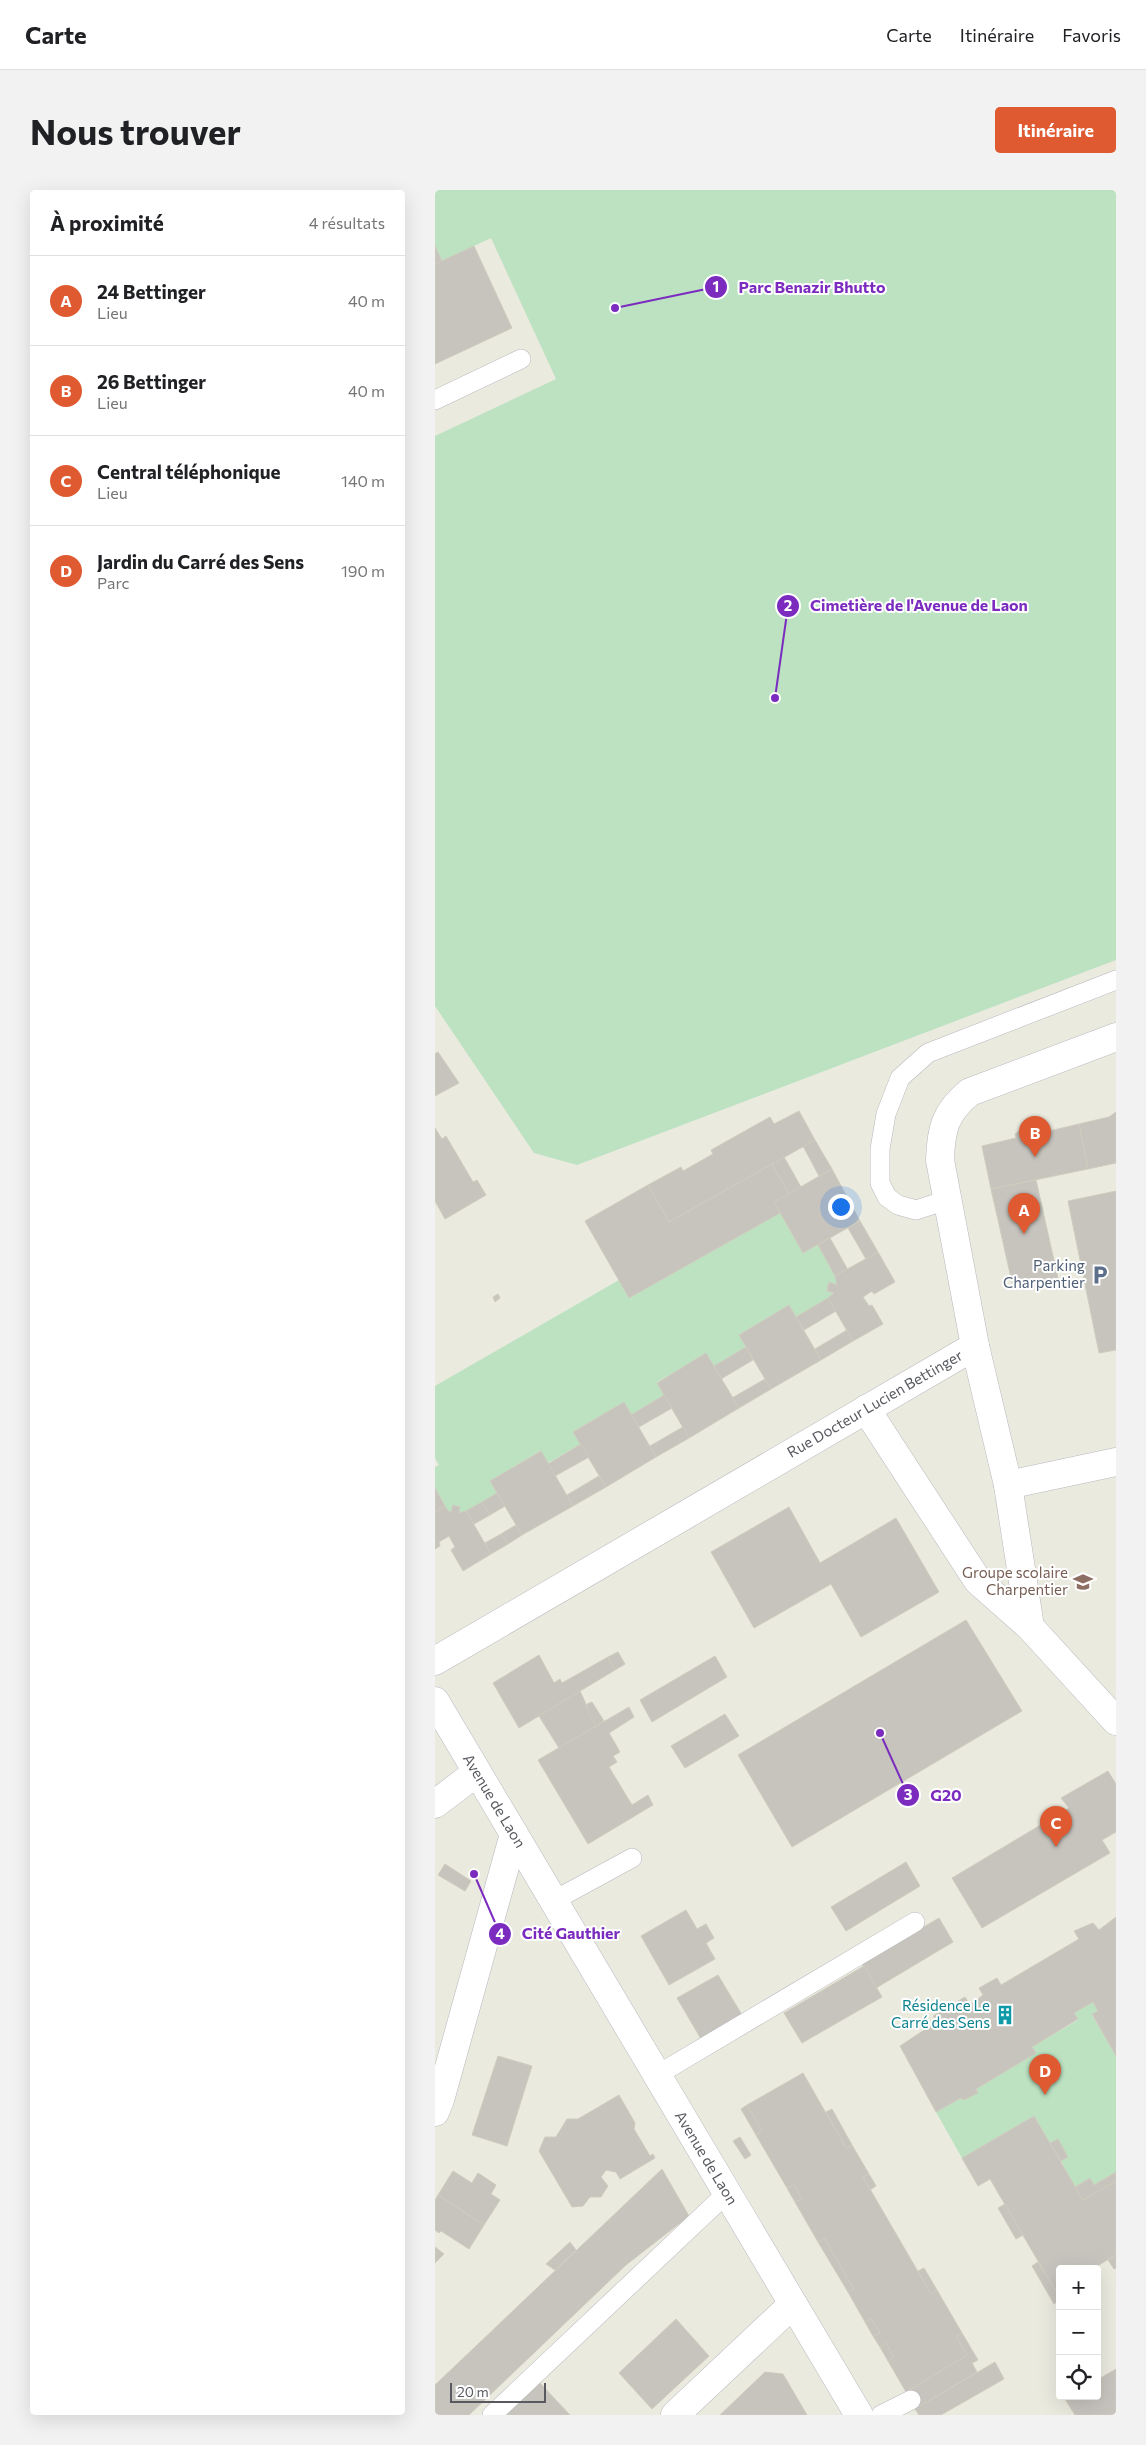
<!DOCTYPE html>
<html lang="fr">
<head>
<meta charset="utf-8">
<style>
	:root { --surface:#fff; --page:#f2f2f2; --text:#202124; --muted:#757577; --line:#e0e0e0; --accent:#df5a31 }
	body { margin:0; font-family:Commissioner,sans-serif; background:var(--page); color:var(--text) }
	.controls { position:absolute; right:15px; bottom:15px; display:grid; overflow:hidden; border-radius:5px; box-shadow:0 5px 20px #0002 }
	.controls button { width:45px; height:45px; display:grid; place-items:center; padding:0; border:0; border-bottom:1px solid var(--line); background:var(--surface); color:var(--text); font:25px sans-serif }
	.scale { position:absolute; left:15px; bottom:12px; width:96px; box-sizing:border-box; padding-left:5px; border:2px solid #585a60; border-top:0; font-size:14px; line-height:18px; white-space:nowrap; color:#585a60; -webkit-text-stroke:4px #fff; paint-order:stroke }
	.you { position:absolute; left:405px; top:1016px; width:18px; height:18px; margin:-12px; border:4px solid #fff; border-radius:50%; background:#1a73e8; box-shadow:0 0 0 8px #1a73e833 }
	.badge { display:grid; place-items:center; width:32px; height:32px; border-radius:50%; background:var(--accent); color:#fff; font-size:16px; font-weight:700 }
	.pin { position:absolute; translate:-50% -41px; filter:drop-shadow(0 1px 2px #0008) }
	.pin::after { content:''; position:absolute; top:26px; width:18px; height:15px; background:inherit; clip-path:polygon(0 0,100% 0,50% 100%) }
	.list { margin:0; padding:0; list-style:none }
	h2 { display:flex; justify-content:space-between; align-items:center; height:65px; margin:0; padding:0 20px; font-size:21px }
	h2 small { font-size:16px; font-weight:400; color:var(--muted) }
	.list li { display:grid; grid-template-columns:32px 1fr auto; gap:15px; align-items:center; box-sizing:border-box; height:90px; padding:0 20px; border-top:1px solid var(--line) }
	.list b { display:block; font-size:19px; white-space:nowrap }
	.list p { margin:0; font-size:16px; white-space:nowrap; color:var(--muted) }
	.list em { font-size:16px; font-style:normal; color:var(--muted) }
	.icon { flex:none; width:28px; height:28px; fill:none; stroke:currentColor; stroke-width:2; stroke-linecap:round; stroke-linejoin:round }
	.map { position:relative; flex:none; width:681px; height:2225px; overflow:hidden; border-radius:5px }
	header { display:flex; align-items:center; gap:30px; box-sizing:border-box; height:70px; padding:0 25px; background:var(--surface); border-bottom:1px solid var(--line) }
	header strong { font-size:24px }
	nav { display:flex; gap:28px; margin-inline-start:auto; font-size:18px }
	.intro { display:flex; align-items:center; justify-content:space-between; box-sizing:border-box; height:120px; padding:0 30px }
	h1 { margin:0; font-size:35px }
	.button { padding:12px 22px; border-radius:5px; background:var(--accent); color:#fff; font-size:18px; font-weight:700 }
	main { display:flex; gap:30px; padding:0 30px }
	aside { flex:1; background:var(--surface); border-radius:5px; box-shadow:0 5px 20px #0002 }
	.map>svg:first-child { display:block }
	.green { fill:#bce2c2 }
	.building { fill:#c6c4bd; stroke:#cfccbe }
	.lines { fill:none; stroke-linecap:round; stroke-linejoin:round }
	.lane-casing { stroke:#b7b8be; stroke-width:20 }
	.street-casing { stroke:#b7b8be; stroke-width:29 }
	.secondary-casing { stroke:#b8bac1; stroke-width:29 }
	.lane { stroke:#fff; stroke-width:19 }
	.street { stroke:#fff; stroke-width:28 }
	.secondary { stroke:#fff; stroke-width:28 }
	.labels { text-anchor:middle; stroke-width:4; stroke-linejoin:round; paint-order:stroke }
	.service-label { font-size:15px; fill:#4e5e75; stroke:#fff; text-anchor:end }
	.street-label { font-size:15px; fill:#585a60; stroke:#fff }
	.education-label { font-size:15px; fill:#785e54; stroke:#fff; text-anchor:end }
	.culture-label { font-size:15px; fill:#0d838f; stroke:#fff; text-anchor:end }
	.leader { fill:none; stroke:#7b2cbf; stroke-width:2 }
	.callout-dot { fill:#7b2cbf; stroke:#fff; stroke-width:2 }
	.mark-label { font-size:15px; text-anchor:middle; font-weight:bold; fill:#fff }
	.callout-label { font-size:16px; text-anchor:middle; font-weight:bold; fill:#7b2cbf; stroke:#fff; stroke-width:4; stroke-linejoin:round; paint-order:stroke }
</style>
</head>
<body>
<header>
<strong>Carte</strong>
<nav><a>Carte</a><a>Itinéraire</a><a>Favoris</a></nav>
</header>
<div class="intro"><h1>Nous trouver</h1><a class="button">Itinéraire</a></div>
<main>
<aside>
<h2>À proximité<small>4 résultats</small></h2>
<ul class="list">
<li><span class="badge">A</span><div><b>24 Bettinger</b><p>Lieu</p></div><em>40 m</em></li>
<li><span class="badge">B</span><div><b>26 Bettinger</b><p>Lieu</p></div><em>40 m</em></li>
<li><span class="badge">C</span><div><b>Central téléphonique</b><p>Lieu</p></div><em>140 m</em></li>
<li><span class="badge">D</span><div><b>Jardin du Carré des Sens</b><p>Parc</p></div><em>190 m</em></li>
</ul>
</aside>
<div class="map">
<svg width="681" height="2225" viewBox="0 0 681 2225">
	<rect width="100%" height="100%" fill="#ebeadf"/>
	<g class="green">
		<polygon points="0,0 681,0 681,770 142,975 99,963 0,816 0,246 121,189 56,48 7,71 0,56"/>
		<polygon points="345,1023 368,1063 383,1055 403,1090 402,1095 394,1093 392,1100 400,1105 361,1127 354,1115 304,1145 311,1157 279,1176 271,1164 222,1192 229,1205 196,1225 189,1212 139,1241 146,1254 113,1273 105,1261 55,1291 62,1303 28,1324 24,1323 25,1317 18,1315 16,1322 13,1321 0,1298 0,1277 4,1275 0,1268 0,1196 184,1090 194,1108"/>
		<polygon points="658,1812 663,1821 657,1825 681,1866 681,1982 659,1995 655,1988 640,1997 626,1971 633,1967 623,1950 615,1953 599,1926 527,1968 501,1922 526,1908 529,1910 543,1903 541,1899 601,1863 597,1857 643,1830 639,1823"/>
	</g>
	<g class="building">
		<polygon points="0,56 7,71 0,74"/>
		<polygon points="39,56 77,138 0,174 0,74"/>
		<polygon points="3,862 24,893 0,906 0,864"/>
		<polygon points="364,921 380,950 234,1032 213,995 246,977 248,981 278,964 276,960 335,927 339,934"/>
		<polygon points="681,922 681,973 653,979 644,934 674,927"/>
		<polygon points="597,931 606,943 644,934 653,979 556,999 547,956 581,948 580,944"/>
		<polygon points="0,938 7,949 11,946 38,992 42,990 51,1005 10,1029 0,1011"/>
		<polygon points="380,950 397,979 384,986 368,956"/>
		<polygon points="349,967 366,997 354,1004 337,974"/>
		<polygon points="337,974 354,1004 339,1012 345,1023 194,1108 150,1031 213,995 234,1032"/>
		<polygon points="397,979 425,1031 368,1063 339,1012"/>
		<polygon points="601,990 623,1088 578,1097 556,999"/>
		<polygon points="681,1001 681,1160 664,1163 633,1011"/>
		<polygon points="425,1031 443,1062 431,1069 413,1038"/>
		<polygon points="395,1048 413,1080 400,1086 383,1055"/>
		<polygon points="443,1062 460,1092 439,1104 437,1101 428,1107 434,1116 437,1115 448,1134 418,1151 393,1108 399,1103 392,1101 394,1092 402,1095 400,1086"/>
		<polygon points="63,1104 65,1108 60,1112 58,1107"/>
		<polygon points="393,1108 401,1121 369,1140 361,1127"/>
		<polygon points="354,1115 386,1170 336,1199 304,1145"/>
		<polygon points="412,1140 418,1151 386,1170 380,1159"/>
		<polygon points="311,1157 318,1170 286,1189 279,1176"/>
		<polygon points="271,1163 304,1218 254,1248 222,1193"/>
		<polygon points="330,1189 336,1199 304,1218 297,1208"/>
		<polygon points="229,1205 237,1218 204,1237 196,1225"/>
		<polygon points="189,1212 221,1267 171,1297 138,1242"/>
		<polygon points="248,1237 254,1248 221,1267 215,1256"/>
		<polygon points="146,1254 154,1267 120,1286 113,1274"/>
		<polygon points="106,1261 138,1316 87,1345 55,1291"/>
		<polygon points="164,1286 171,1297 138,1316 132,1305"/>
		<polygon points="0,1298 10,1316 0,1322"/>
		<polygon points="62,1303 70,1316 55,1325 47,1312"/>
		<polygon points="47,1312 55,1325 39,1334 31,1321"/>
		<polygon points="18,1315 25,1317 24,1323 31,1321 56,1364 28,1381 16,1360 20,1357 14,1346 4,1352 5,1356 0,1359 0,1322 10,1316 13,1321 16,1322"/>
		<polygon points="354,1317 385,1373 461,1328 504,1402 426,1447 396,1394 319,1438 276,1362"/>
		<polygon points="81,1335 87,1345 73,1354 66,1344"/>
		<polygon points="66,1344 73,1354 56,1364 50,1353"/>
		<polygon points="531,1430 587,1521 357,1657 303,1565"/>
		<polygon points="183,1462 190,1474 180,1480 173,1467"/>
		<polygon points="104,1465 119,1493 125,1489 127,1493 173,1467 180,1480 84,1538 58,1493"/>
		<polygon points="280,1466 292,1487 217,1532 205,1510"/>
		<polygon points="145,1501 161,1536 124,1558 104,1526"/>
		<polygon points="157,1512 169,1531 161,1536 153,1522 152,1514"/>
		<polygon points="194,1517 199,1527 174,1543 185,1562 178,1566 182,1572 174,1577 197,1615 213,1605 218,1615 153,1654 103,1570"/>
		<polygon points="290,1524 304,1546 250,1578 236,1556"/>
		<polygon points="673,1581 681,1594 681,1642 667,1650 675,1663 547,1738 517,1688 634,1618 626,1608"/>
		<polygon points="471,1672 485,1696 411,1741 396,1717"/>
		<polygon points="10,1674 36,1691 30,1701 3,1685"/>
		<polygon points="251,1720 262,1739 271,1734 279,1748 271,1753 280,1769 234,1795 206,1746"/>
		<polygon points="681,1727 681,1866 657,1824 663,1821 658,1812 639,1823 643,1829 597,1857 601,1863 541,1899 543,1903 529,1910 526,1908 501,1922 465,1856 503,1831 498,1826 530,1807 535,1815 548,1805 544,1798 562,1788 566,1795 644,1749 639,1741 658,1733 664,1740"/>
		<polygon points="504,1728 518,1752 441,1798 427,1774"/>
		<polygon points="429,1776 447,1807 367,1853 349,1823"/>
		<polygon points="283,1785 307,1825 266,1849 242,1808"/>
		<polygon points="63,1866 97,1876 72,1956 37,1945"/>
		<polygon points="368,1883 411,1958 417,1955 434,1984 428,1987 496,2104 502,2100 527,2143 521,2146 532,2165 471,2202 453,2171 459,2168 451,2153 445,2157 438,2146 445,2143 436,2129 430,2132 413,2102 419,2099 389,2048 383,2052 360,2012 367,2009 359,1995 352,1998 321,1945 327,1941 312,1915"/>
		<polygon points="184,1905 200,1933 199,1939 215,1966 218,1964 220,1968 185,1989 181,1982 171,1980 166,1987 173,1996 166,2007 155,2007 148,2016 137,2017 104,1961 110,1947 121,1947 132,1929 143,1929"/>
		<polygon points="312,1915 327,1941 321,1945 306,1919"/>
		<polygon points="397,1919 417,1955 411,1958 391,1922"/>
		<polygon points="599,1926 648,2010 681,1991 681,2065 657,2079 625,2079 625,2097 620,2100 555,1989 543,1996 527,1968"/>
		<polygon points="305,1947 316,1965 310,1969 298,1951"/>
		<polygon points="623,1949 633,1967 626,1971 615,1953"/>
		<polygon points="227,1979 254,2026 191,2075 34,2225 0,2225 0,2195"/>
		<polygon points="18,1981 37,1993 43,1983 61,1995 56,2004 65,2010 49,2035 3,2005"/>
		<polygon points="681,1982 681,1991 648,2010 640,1997 655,1988 659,1995"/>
		<polygon points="434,1984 441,1996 435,2000 428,1987"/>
		<polygon points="359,1995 367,2009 360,2012 352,1998"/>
		<polygon points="3,2005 49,2035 34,2059 6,2041 4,2043 0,2040 0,2010"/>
		<polygon points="570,2014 588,2045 581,2049 563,2018"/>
		<polygon points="389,2048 419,2099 413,2102 383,2052"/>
		<polygon points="135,2052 141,2060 120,2080 111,2074"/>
		<polygon points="0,2057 9,2064 0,2073"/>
		<polygon points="681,2065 681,2078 679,2079 673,2070"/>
		<polygon points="603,2072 620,2100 625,2097 625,2110 619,2114 597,2076"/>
		<polygon points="489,2078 502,2100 496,2104 483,2081"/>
		<polygon points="241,2129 274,2166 217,2219 184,2183"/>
		<polygon points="436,2129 445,2143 438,2146 430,2132"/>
		<polygon points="527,2143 543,2170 537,2173 542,2182 480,2219 471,2202 532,2165 521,2146"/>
		<polygon points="451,2153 459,2168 453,2171 445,2157"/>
		<polygon points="560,2172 569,2189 506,2225 484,2225 480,2219"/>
		<polygon points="681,2179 681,2225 640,2225 630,2209 634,2206 662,2206 662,2190"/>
		<polygon points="330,2182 348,2184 372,2225 285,2225"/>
		<polygon points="104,2192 135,2225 67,2225"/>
	</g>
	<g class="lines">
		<defs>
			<g id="lane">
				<polyline points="0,210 86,169"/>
				<polyline points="512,1010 481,1020 463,1015 452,1007 445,993 445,959 451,924 465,888 493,863 681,790"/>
				<polyline points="118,1711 197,1668"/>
				<polyline points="222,1885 480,1732"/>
				<polyline points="57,2225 292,2003"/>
				<polyline points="446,2225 476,2210"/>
			</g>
			<g id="street">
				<path d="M681,847L535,902C510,922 506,939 505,970L540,1156L573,1295L595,1437L681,1531"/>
				<polyline points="431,1219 543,1391 595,1437"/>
				<polyline points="573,1295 681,1272"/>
				<polyline points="0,1471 540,1156"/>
				<polyline points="0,1614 41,1583"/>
				<polyline points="0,1922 5,1910 79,1644"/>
				<polyline points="240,2225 358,2114"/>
			</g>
			<polyline id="secondary" points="0,1511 424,2225"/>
		</defs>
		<use href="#lane" class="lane-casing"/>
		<use href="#street" class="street-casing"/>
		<use href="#secondary" class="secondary-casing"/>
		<use href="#lane" class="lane"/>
		<use href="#street" class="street"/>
		<use href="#secondary" class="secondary"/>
	</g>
	<defs>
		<symbol id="parking-bare" viewBox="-9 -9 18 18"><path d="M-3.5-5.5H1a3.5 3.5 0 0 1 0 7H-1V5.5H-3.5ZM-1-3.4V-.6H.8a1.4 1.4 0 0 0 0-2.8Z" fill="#5c6f8a" stroke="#fff" stroke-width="2.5" paint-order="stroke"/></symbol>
		<symbol id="school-bare" viewBox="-9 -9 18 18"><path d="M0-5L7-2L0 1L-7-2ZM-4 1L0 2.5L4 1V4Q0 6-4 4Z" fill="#8d6e63" stroke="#fff" stroke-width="2.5" paint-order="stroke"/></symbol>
		<symbol id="building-bare" viewBox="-9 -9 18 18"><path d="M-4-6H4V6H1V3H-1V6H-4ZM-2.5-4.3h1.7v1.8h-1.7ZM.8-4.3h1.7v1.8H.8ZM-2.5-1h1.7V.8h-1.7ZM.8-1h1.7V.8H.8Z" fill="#0f9aa8" stroke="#fff" stroke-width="2.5" paint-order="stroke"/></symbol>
	</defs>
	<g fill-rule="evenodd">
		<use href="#parking-bare" x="651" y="1071" width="28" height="28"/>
		<use href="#school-bare" x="634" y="1378" width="28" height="28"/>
		<use href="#building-bare" x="556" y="1811" width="28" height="28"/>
	</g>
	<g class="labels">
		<g class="service-label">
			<text x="650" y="1081">Parking<tspan x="650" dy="17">Charpentier</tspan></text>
		</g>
		<g class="street-label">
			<text transform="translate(440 1214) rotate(-30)" y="5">Rue Docteur Lucien Bettinger</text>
			<text transform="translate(59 1611) rotate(59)" y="5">Avenue de Laon</text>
			<text transform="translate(271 1968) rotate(59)" y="5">Avenue de Laon</text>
		</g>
		<g class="education-label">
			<text x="633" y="1388">Groupe scolaire<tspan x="633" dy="17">Charpentier</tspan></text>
		</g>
		<g class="culture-label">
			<text x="555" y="1821">Résidence Le<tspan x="555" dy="17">Carré des Sens</tspan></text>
		</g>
	</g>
	<path class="leader" d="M180 118L281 97M340 508L353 416M445 1543L473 1605M39 1684L65 1744"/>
	<g class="callout-dot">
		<circle cx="180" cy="118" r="5"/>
		<circle cx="340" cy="508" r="5"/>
		<circle cx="445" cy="1543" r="5"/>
		<circle cx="39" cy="1684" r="5"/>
		<circle cx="281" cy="97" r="12"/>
		<circle cx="353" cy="416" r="12"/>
		<circle cx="473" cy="1605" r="12"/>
		<circle cx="65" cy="1744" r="12"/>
	</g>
	<g class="mark-label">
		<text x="281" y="102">1</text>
		<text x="353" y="421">2</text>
		<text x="473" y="1610">3</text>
		<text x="65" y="1749">4</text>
	</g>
	<g class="callout-label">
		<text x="377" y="103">Parc Benazir Bhutto</text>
		<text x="484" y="421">Cimetière de l'Avenue de Laon</text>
		<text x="511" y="1611">G20</text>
		<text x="136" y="1749">Cité Gauthier</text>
	</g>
</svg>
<div class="controls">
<button>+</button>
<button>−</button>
<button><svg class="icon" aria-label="locate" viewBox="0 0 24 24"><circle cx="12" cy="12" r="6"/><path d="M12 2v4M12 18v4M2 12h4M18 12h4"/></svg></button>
</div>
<div class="scale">20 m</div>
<div class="you"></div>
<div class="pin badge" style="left:589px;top:1044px">A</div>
<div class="pin badge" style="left:600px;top:967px">B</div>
<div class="pin badge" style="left:621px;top:1657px">C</div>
<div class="pin badge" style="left:610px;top:1905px">D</div>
</div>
</main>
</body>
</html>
